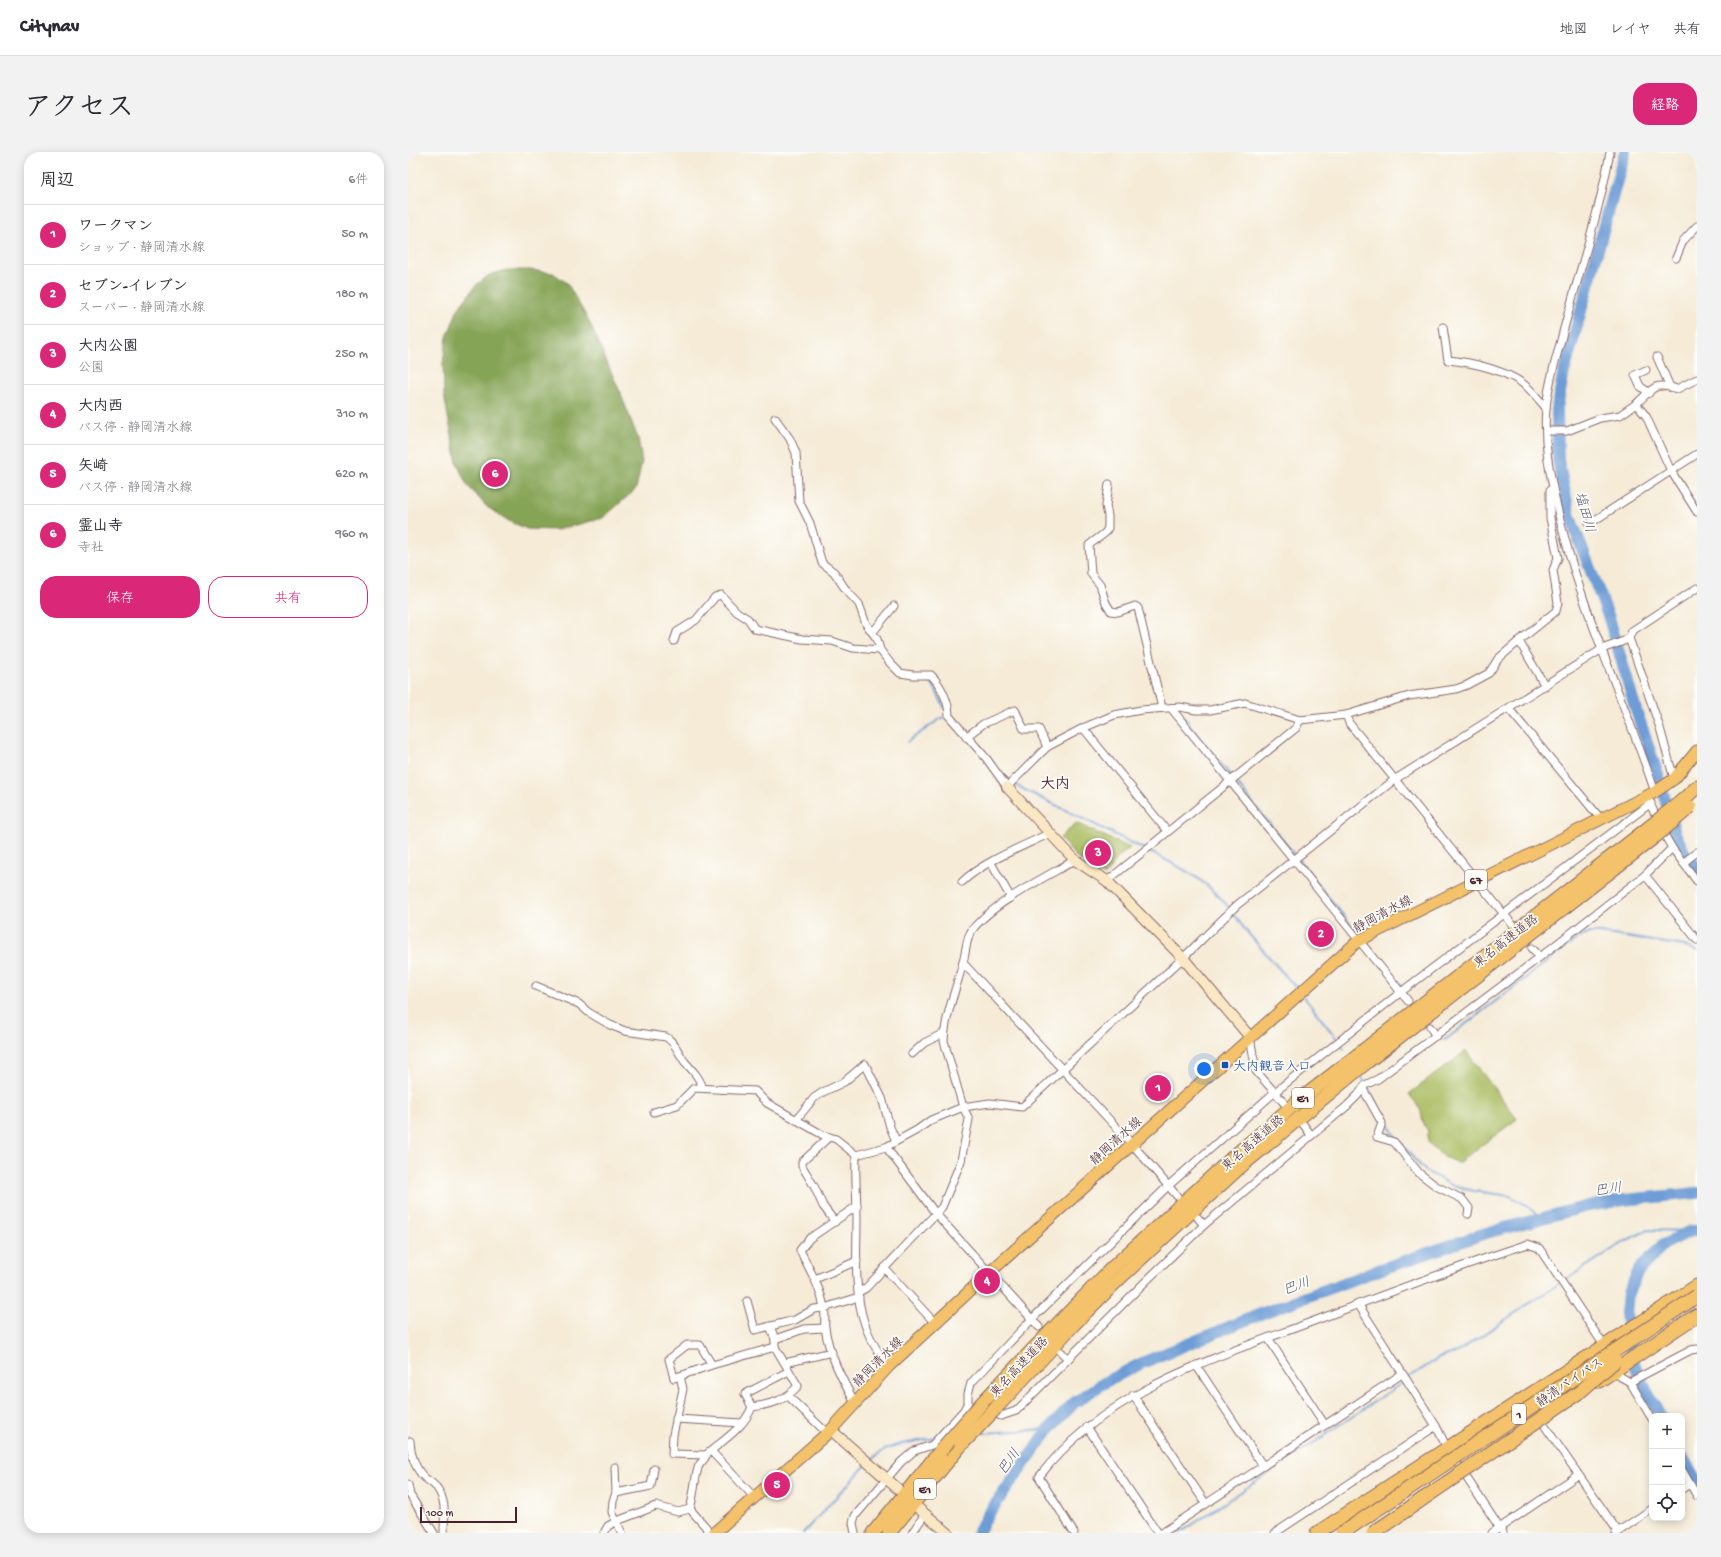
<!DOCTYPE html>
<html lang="ja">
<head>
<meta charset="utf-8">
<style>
	:root { --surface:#fff; --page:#f2f2f3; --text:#2b2b33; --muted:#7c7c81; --line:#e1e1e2; --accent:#db2777 }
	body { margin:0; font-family:"Gochi Hand","Klee One",sans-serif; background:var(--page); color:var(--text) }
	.controls { position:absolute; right:12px; bottom:12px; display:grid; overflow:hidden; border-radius:8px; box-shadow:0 2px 10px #0003 }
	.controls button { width:36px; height:36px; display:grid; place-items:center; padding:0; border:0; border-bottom:1px solid var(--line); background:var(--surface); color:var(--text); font:20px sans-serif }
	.scale { position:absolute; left:12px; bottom:10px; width:97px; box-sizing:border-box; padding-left:4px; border:2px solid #4a1f2b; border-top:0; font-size:11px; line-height:14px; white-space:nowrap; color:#4a1f2b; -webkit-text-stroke:3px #fdfcf7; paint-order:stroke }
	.you { position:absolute; left:796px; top:917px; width:14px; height:14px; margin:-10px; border:3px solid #fff; border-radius:50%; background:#1a73e8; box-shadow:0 0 0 6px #1a73e833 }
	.badge { display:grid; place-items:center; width:26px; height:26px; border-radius:50%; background:var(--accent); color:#fff; font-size:13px; font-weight:700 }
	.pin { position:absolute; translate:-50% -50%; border:2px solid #fff; box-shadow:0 1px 4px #0006 }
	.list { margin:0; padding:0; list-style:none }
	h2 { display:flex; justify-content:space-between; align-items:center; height:52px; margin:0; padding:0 16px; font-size:17px }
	h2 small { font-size:13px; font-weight:400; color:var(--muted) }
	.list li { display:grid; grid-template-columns:26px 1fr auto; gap:12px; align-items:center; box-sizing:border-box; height:60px; padding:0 16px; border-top:1px solid var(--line) }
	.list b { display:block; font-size:15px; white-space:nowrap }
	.list p { margin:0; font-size:13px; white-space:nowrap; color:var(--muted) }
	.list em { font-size:13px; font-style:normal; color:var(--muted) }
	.actions { display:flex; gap:8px; padding:12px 16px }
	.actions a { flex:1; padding:9px 0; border:1px solid var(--accent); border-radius:16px; text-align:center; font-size:14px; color:var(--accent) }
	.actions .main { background:var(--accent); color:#fff }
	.icon { flex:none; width:22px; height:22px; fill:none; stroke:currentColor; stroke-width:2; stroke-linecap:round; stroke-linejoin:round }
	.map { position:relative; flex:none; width:1289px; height:1381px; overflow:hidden; border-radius:16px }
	header { display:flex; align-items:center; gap:24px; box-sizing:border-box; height:56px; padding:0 20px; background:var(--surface); border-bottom:1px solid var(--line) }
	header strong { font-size:19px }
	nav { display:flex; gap:22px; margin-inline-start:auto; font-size:14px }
	.intro { display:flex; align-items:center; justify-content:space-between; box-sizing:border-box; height:96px; padding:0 24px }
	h1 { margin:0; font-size:28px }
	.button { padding:10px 18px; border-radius:16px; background:var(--accent); color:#fff; font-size:14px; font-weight:700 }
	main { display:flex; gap:24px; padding:0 24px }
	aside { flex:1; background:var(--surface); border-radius:16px; box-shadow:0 2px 10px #0003 }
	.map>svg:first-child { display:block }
	.green { fill:#a9bc60; stroke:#7a6e46 }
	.forest { fill:#86a456; stroke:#686240 }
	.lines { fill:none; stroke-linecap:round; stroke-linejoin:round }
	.stream { stroke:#6d9cd6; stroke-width:2 }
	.river { stroke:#6d9cd6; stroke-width:12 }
	.street-casing { stroke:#866667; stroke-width:9 }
	.secondary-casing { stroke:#866667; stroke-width:12 }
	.primary-casing { stroke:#866667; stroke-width:13 }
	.highway-casing { stroke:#866667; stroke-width:15 }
	.street { stroke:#fff; stroke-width:7 }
	.secondary { stroke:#fae7c3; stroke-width:10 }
	.primary { stroke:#f3c26a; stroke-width:11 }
	.highway { stroke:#f3c26a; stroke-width:13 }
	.highway-bridge-casing { stroke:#866667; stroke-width:15; stroke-linecap:butt }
	.highway-bridge { stroke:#f3c26a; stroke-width:13 }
	.transit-dot { fill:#1a4fb4; stroke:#fdfcf7; stroke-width:1.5 }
	.labels { text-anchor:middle; stroke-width:3.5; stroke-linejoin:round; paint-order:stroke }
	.shield { fill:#fdfcf7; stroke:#806168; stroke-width:1 }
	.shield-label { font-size:12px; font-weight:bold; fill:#4a1f2b }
	.street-label { font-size:13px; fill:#4a1f2b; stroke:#fdfcf7 }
	.transit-label { font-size:13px; fill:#164399; stroke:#fdfcf7; text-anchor:start }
	.water-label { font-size:14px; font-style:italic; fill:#5a5778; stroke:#fdfcf7 }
	.quarter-label { font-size:15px; font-weight:bold; fill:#4a1f2b; stroke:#fdfcf7 }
</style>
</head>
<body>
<header>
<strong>Citynav</strong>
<nav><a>地図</a><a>レイヤ</a><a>共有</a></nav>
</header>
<div class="intro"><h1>アクセス</h1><a class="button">経路</a></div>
<main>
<aside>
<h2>周辺<small>6件</small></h2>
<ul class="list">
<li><span class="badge">1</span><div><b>ワークマン</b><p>ショップ · 静岡清水線</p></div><em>50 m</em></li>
<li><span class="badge">2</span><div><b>セブン-イレブン</b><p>スーパー · 静岡清水線</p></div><em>180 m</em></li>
<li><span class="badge">3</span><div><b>大内公園</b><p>公園</p></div><em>250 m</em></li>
<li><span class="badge">4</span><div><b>大内西</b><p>バス停 · 静岡清水線</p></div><em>310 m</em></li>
<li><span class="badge">5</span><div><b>矢崎</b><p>バス停 · 静岡清水線</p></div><em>620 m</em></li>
<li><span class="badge">6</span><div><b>霊山寺</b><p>寺社</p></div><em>960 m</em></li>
</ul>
<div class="actions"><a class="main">保存</a><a>共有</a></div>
</aside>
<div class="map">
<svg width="1289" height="1381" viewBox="0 0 1289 1381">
	<rect width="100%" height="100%" fill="#fdfcf7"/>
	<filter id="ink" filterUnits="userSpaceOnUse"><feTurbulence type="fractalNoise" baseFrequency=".025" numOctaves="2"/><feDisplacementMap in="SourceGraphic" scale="8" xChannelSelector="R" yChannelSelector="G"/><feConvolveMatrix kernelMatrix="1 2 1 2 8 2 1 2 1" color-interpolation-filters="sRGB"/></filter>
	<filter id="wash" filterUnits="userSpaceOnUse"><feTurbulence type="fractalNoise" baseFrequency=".012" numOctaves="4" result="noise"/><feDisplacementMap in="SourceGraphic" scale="16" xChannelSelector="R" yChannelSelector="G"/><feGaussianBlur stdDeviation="0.9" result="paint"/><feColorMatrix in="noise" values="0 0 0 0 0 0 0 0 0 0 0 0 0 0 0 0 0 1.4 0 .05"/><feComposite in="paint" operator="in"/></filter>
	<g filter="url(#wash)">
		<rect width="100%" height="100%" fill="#f5ebd7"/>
		<g class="green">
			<polygon points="668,671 722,696 710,705 697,724 669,706 652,686"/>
			<polygon points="1058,899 1109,967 1050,1011 1036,1005 1020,991 1020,979 1015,971 1012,956 1001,942"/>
		</g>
		<polygon class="forest" points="98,118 122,118 145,121 159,131 181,169 212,240 230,286 234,309 228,337 195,366 149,378 119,377 101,369 79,355 59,333 49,312 36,243 35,210 39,185 50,157 68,133 81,123"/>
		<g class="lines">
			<g class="stream">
				<polyline points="492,524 505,527 511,526"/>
				<polyline points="517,526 526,534 537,557"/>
				<polyline points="772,559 773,562 824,625"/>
				<polyline points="499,590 532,567 540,564"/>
				<polyline points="571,593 586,612"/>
				<polyline points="591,618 602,630"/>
				<polyline points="827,629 952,784"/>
				<polyline points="605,632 736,697"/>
				<path d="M740,699C772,715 799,727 822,757"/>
				<polyline points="824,760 839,780 890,838"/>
				<polyline points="956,789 995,836"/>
				<polyline points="895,844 930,888"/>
				<polyline points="1034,886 1037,888 1171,785 1182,781 1192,781 1277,794 1289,799"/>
				<polyline points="932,891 936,897"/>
				<polyline points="954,926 985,981 1006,1007 1018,1019 1045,1034 1066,1039 1102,1044 1118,1053 1133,1065"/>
				<polyline points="1156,1129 1211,1093 1239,1078 1282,1079"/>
				<polyline points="1000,1226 1031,1206 1049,1200 1152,1131"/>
				<polyline points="573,1281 641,1277"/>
				<path d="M463,1309C480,1290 503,1291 527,1286"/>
				<polyline points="395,1381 458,1313"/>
				<polyline points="772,1381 997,1229"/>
			</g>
			<g class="river">
				<polyline points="1217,0 1155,224 1149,256 1150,308 1162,365 1201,466 1228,558 1250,623 1267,681 1276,700 1289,716"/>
				<polyline points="1252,1264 1233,1228 1224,1206 1218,1161 1220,1141 1231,1118 1255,1093 1282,1079 1289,1079"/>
				<polyline points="1274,1304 1289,1330"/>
				<polyline points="570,1381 579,1364 641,1277 666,1251 699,1229 734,1211 855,1161 968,1119 1078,1081 1180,1054 1216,1048 1289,1041"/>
			</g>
		</g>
	</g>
	<g filter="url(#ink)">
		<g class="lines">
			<defs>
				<g id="street">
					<path d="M1202,0C1191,64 1169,125 1153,188C1147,210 1140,233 1138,256C1135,289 1142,323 1149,355C1171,453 1215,545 1247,640"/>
					<polyline points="1268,106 1275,89 1289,74"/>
					<path d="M1035,175L1040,208C1063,210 1102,219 1119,235C1126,241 1132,249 1138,256"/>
					<polyline points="1249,205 1262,235"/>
					<polyline points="1238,218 1227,223 1232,234 1241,241"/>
					<path d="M1228,252C1245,237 1245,229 1269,237L1289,227"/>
					<path d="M367,266L382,287L388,301L391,349L402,371L414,411L426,420L438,438L451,452L458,472L469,487L472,498L482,511L492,521L505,523H523C533,533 541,550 541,564L578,606L599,635L639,595L675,576L706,563L733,558L772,555L788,558H802L837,551L892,568L938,563L941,571L1104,772"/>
					<polyline points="1138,279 1159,279 1192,266 1212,263 1228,252 1238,264 1263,319 1289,360"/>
					<polyline points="701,332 698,354 700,364 700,376 697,381 681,393 683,422 692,433 698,451 703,459 710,460 727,454 730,456 754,556"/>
					<polyline points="1181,372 1289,302"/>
					<polyline points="465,480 486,454"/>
					<polyline points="266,489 269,480 288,468 307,445 313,443 329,460 340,467 347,477 394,487 424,489 445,496 472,498"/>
					<polyline points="1137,534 1111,489 1148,459 1150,451 1145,418 1150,406 1142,366 1142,338"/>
					<polyline points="763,556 1000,849"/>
					<polyline points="1101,557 1192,666"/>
					<polyline points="938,563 1001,544 1048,537 1059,533 1081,521 1090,507 1111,489"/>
					<polyline points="675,576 759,679"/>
					<polyline points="558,585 575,572 607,558 616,577 631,577 639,595"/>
					<polyline points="1266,627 1252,576 1221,486 1224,479 1289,436"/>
					<polyline points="1240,647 1256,682 1264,696 1289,729"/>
					<polyline points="583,711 603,746"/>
					<polyline points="1275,711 1289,700"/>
					<polyline points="1237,723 1289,788"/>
					<polyline points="699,729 888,576 892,568"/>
					<path d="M554,730C576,709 614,695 642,681"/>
					<polyline points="1124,796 1132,805"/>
					<polyline points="555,811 724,992 769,1044"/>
					<path d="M128,834L171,852L180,860L202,873L217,879L258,885C268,891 270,901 277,910C285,919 291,925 295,936"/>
					<polyline points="1022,875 1028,884"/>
					<polyline points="842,885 848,919 876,951"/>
					<polyline points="504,902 516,891 536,881"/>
					<polyline points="955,937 974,971 969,985 986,990 1011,1021 1028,1034 1054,1047 1061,1056 1060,1062"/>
					<polyline points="246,960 269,953 286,936 347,939 359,951 415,983 428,987 448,1003"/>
					<polyline points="388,968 406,946 415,940 436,930 457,912 474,946 482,975 488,989"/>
					<polyline points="895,972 903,983"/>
					<polyline points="421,985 394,1010 394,1014 406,1034 415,1054 427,1070"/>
					<polyline points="478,995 528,1062 631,1175"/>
					<polyline points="448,1003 478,995 509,978 523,968 555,955 582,951 614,955 775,806 829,753 986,628 1194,497 1216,489 1221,486"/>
					<path d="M448,1003C447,1024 449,1044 449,1065C449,1121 442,1169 481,1214"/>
					<polyline points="790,1066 796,1073"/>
					<polyline points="476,1116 527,1171"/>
					<polyline points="407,1127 449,1109"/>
					<path d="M451,1140L458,1136L534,1055L553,1009L561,967L555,955L536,889C537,862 549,836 555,810C558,801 558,785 564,778C585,751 636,726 667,708"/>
					<polyline points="339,1149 347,1178 387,1168 406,1157 416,1156 451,1145"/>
					<polyline points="950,1152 1028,1274 1039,1296 1095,1381"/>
					<polyline points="860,1186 917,1273"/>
					<polyline points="367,1187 396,1177 417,1176"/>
					<polyline points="652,1199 660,1207"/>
					<polyline points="377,1211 424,1200"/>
					<polyline points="304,1213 292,1193 279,1193 261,1207 266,1226 304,1213 367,1195"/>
					<polyline points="788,1213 855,1314"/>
					<polyline points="1205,1216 1213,1225 1222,1230 1244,1267"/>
					<path d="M272,1224L275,1237L265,1283L264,1302L298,1303C314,1289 336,1276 344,1255C365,1252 376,1249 390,1234L367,1195V1187L362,1174"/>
					<polyline points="1222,1230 1283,1198 1289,1197"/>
					<polyline points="725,1243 798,1352"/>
					<polyline points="380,1244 419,1281"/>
					<path d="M447,1251C434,1227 421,1203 417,1176C416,1169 418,1162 416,1155C412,1134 401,1117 392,1098L402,1086L449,1054"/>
					<polyline points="344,1255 337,1242 381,1219"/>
					<polyline points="581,1260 593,1264 608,1259 735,1132 796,1073 939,954 950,943 957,933 970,927 1132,805 1237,723 1264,696"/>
					<polyline points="268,1267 334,1271"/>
					<polyline points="1134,1270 1211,1381"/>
					<polyline points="679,1275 750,1381"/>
					<path d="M2,1289C3,1303 6,1316 17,1326C21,1329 26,1332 29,1336C39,1350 36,1365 36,1381"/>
					<polyline points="303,1299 346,1345"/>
					<polyline points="207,1315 208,1341 205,1349 204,1360 214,1381"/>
					<polyline points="1274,1318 1289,1344"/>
					<polyline points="0,1333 2,1343 26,1381"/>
					<polyline points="1274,1337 1282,1332"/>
					<polyline points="208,1341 243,1334 246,1317"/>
					<path d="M282,1357C286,1344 286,1330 290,1316C291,1311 297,1308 298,1303"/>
					<polyline points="196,1381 200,1374 209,1369 248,1354 270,1360 282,1357 303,1381"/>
					<polyline points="447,1381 445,1371 447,1364 493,1310 506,1299 524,1293 556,1258 560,1250 560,1242 563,1231 623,1168 760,1034 867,940 993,840 1243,651"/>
					<polyline points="504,1381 517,1362"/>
					<path d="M666,1381L631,1325C698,1237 807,1206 906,1169C977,1142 1048,1115 1120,1092L1131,1096L1197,1195"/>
					<polyline points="754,1381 994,1222"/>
					<polyline points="867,1381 1028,1274"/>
					<polyline points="1084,1381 1170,1323"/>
					<polyline points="1208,1381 1244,1357"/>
				</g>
				<g id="secondary">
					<polyline points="599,635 667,708 699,729 775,806 842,885"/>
					<polyline points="423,1278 489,1336"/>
					<polyline points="510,1356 540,1381"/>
				</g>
				<polyline id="primary" points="306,1381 423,1278 481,1214 581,1121 950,789 1247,640 1266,627 1289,599"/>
				<g id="highway">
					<polyline points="1276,647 1289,635"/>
					<polyline points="1191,1229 1289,1163"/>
					<polyline points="574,1251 611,1212 704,1116 824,1006 888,951 1244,673"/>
					<polyline points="588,1256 666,1172 713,1125 832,1015 959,910 1249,683"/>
					<polyline points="465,1381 533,1298"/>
					<polyline points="481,1381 553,1293"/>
					<polyline points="909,1381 1289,1134"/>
				</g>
			</defs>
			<use href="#street" class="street-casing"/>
			<use href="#secondary" class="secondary-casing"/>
			<use href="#primary" class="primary-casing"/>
			<use href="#highway" class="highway-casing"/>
			<use href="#street" class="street"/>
			<use href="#secondary" class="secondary"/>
			<use href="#primary" class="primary"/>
			<use href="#highway" class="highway"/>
			<defs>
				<g id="highway-bridge">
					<polyline points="1244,673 1276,647"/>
					<polyline points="1249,683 1282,655"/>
					<polyline points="553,1293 588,1256"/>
					<polyline points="533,1298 574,1251"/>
					<polyline points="934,1381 1289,1144"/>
					<polyline points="965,1381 1173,1239 1207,1209"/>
				</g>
			</defs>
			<use href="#highway-bridge" class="highway-bridge-casing"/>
			<use href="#highway-bridge" class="highway-bridge"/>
		</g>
	</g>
	<rect class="transit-dot" x="813" y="909" width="8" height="8" rx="2"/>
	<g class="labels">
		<g class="shield">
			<rect x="1057" y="718" width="22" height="20" rx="3"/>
			<rect x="884" y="936" width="22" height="20" rx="3"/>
			<rect x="1104" y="1252" width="14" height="20" rx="3"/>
			<rect x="506" y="1327" width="22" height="20" rx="3"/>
		</g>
		<g class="shield-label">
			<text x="1068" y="732">67</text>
			<text x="895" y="950">E1</text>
			<text x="1111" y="1266">1</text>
			<text x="517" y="1341">E1</text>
		</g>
		<g class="street-label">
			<text transform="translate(974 761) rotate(-28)" y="5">静岡清水線</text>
			<text transform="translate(1097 788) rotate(-38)" y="5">東名高速道路</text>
			<text transform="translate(707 988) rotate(-42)" y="5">静岡清水線</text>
			<text transform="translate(844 990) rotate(-41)" y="5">東名高速道路</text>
			<text transform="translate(469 1209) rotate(-45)" y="5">静岡清水線</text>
			<text transform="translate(610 1214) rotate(-47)" y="5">東名高速道路</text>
			<text transform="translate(1161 1229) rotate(-34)" y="5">静清バイパス</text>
		</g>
		<g class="transit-label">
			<text x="825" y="918">大内観音入口</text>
		</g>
		<g class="water-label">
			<text transform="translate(1178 360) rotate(74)" y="5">塩田川</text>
			<text transform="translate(1200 1036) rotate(-7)" y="5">巴川</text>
			<text transform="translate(888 1133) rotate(-20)" y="5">巴川</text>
			<text transform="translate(600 1309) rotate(-54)" y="5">巴川</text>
		</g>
		<g class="quarter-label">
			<text x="647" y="636">大内</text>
		</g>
	</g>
</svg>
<div class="controls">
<button>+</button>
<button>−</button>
<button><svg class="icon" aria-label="locate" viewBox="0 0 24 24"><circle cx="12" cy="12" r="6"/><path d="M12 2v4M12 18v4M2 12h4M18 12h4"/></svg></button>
</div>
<div class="scale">100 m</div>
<div class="you"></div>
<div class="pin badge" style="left:750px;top:936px">1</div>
<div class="pin badge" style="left:913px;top:782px">2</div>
<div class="pin badge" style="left:690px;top:701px">3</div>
<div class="pin badge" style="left:579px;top:1129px">4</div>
<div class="pin badge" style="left:369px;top:1333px">5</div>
<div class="pin badge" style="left:87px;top:322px">6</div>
</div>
</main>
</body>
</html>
